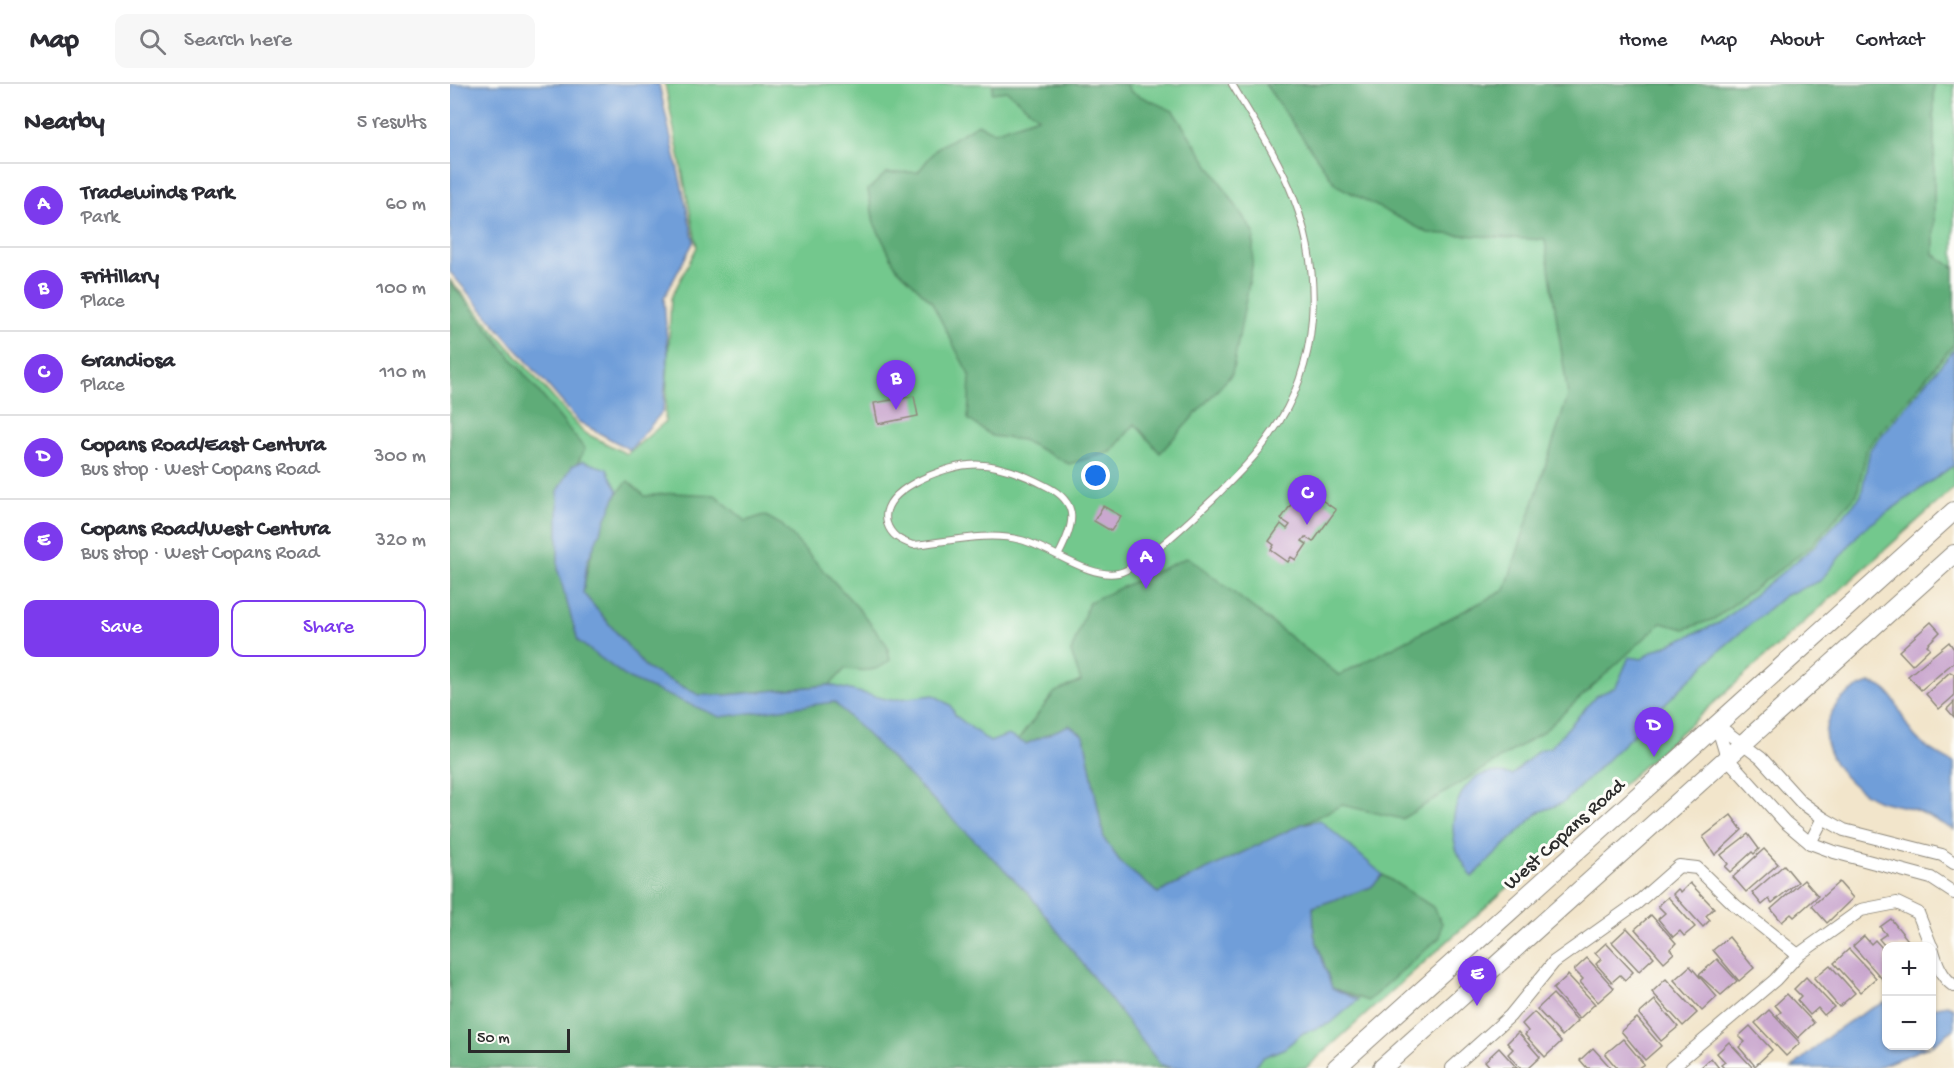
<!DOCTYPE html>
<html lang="en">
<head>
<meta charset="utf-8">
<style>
	:root { --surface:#fff; --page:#f7f7f7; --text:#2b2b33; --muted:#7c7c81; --line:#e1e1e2; --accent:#7c3aed }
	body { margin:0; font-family:"Gochi Hand",sans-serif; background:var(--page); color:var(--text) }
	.controls { position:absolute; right:18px; bottom:18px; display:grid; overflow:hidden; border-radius:12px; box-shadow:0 2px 4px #0004 }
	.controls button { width:54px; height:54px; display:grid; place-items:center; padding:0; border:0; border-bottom:2px solid var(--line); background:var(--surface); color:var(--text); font:30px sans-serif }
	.scale { position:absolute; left:18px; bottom:15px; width:102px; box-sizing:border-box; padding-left:6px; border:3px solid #2b2b2b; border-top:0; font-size:16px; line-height:21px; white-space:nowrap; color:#2b2b2b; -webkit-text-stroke:4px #fdfcf7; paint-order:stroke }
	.you { position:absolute; left:646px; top:392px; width:21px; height:21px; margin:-15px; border:4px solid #fff; border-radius:50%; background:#1a73e8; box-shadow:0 0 0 9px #1a73e833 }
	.badge { display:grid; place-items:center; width:39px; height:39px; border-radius:50%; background:var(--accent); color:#fff; font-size:20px; font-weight:700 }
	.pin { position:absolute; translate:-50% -50px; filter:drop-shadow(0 2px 3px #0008) }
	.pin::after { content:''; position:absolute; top:32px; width:21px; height:18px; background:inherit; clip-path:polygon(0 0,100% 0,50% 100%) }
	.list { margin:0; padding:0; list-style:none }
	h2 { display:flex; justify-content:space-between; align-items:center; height:78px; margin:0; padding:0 24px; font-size:26px }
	h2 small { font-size:20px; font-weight:400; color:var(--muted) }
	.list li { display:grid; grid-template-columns:39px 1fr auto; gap:18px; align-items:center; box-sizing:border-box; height:84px; padding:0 24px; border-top:2px solid var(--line) }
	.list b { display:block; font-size:22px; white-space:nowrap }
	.list p { margin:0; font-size:20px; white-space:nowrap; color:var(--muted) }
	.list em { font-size:20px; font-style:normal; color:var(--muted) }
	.actions { display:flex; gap:12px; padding:18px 24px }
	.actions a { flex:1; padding:14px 0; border:2px solid var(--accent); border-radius:12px; text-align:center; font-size:21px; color:var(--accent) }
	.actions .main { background:var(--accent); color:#fff }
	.icon { flex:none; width:33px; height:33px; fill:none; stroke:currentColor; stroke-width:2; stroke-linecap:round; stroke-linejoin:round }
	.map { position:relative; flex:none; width:1504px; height:984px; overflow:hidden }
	header { display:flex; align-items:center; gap:36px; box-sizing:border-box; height:84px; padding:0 30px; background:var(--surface); border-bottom:2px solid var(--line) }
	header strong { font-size:28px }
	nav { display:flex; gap:33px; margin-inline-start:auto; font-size:21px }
	.search { width:420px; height:54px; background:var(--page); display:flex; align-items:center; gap:15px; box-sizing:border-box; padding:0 21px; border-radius:12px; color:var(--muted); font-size:22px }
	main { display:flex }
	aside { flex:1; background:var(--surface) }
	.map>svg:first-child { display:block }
	.green { fill:#73c88d; stroke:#4f7a5c; stroke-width:1.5 }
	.forest { fill:#5eac78; stroke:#446c52; stroke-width:1.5 }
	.water { fill:#709ed9; stroke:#4e6482; stroke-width:1.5 }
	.building { fill:#caa8cf }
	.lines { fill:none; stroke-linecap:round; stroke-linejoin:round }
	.service-casing { stroke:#8e887b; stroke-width:8 }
	.minor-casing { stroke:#8e887b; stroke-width:14 }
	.secondary-casing { stroke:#8e887b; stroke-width:20 }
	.service { stroke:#fff; stroke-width:6 }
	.minor { stroke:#fff; stroke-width:12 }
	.secondary { stroke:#fff; stroke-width:18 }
	.labels { text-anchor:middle; stroke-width:6; stroke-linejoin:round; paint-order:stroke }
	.street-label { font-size:20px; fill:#2b2b2b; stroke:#fdfcf7 }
</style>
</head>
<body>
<header>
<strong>Map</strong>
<div class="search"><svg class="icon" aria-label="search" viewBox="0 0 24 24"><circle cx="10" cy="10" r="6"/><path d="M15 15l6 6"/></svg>Search here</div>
<nav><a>Home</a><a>Map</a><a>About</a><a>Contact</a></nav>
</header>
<main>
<aside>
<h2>Nearby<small>5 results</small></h2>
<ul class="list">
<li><span class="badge">A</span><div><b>Tradewinds Park</b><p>Park</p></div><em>60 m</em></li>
<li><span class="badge">B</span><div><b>Fritillary</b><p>Place</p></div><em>100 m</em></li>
<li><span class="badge">C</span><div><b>Grandiosa</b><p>Place</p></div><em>110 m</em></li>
<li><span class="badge">D</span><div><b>Copans Road/East Centura</b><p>Bus stop · West Copans Road</p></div><em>300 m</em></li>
<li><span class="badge">E</span><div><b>Copans Road/West Centura</b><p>Bus stop · West Copans Road</p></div><em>320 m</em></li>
</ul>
<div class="actions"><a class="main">Save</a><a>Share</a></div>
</aside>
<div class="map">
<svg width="1504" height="984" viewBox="0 0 1504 984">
	<rect width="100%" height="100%" fill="#fdfcf7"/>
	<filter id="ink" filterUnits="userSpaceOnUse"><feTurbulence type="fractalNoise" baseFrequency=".0167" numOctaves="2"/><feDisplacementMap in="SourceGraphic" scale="12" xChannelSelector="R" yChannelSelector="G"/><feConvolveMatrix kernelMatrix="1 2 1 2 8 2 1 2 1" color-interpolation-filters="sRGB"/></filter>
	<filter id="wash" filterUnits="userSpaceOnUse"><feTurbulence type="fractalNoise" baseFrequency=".008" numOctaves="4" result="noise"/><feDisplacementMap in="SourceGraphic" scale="24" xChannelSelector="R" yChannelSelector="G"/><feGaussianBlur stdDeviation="1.35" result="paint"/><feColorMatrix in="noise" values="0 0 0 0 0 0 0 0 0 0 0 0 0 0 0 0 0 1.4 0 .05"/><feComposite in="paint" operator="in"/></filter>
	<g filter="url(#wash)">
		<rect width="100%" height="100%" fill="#f2e5cb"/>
		<polygon class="green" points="215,0 1504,0 1504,404 856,984 0,984 0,196 133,348 177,370 215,338 221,214 247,163"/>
		<g class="forest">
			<polygon points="543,0 676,0 681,8 723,27 804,149 802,183 782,290 710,369 685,340 661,368 619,380 572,356 542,352 518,335 520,293 481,217 446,183 424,139 418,106 436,89 468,88 487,64 528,40 544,48 588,33 557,7 542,9"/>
			<polygon points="815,0 1484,0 1484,170 1504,184 1504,260 1417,364 1407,410 1361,462 1264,535 1235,545 1211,539 1093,648 952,735 892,721 708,809 672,780 654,755 634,652 619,641 576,660 568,656 605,608 631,597 621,568 639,518 738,473 889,591 1055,506 1118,312 1095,156 978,149 886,101"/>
			<polygon points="0,198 135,365 112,408 134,555 271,629 386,613 584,810 720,984 0,984"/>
			<path d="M178,397L195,412L224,409L265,411L296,437L314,431L332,441L409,525L437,561L440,576C427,589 412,587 395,585L380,601L276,611H249L197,585L133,509C138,475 153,422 178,397Z"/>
			<polygon points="933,791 983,823 992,839 990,853 918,917 882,904 864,850 863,823 921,803"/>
		</g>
		<g class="water">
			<polygon points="0,0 209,0 244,157 214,214 218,272 213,327 180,366 129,338 0,188"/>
			<path d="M1504,265V381L1411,447L1370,497L1334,512L1270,566L1113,719L1089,728L1022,793C1017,784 1009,774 1006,764C998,737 1007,696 1038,689C1045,687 1055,690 1062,691L1089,666L1101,663L1146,612L1166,603L1179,573L1192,575L1203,567L1269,539L1364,463L1411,412L1420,365Z"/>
			<polygon points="133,377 157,385 168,407 137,478 133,509 197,585 249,611 276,611 380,601 440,616 484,611 500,621 506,632 540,658 558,651 576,660 619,641 634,652 654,755 672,780 708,809 852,740 870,736 933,791 921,803 863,823 864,850 882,904 908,916 881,939 853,949 835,964 811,974 804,984 721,984 710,980 579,810 384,618 270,633 179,595 128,557 108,487 108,407 122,382"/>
			<path d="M1420,599C1448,605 1447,629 1462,649C1473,663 1489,671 1504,679V746C1492,740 1480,732 1467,727C1454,721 1440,721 1427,716C1400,705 1366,667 1378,637C1385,617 1399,606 1420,599Z"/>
			<path d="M1436,918V962H1480L1426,984H1342C1372,957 1399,933 1436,918Z"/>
			<polygon points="1497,921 1504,924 1504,945 1482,961 1482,924"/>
		</g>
		<g id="blocks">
			<g class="building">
				<polygon points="464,312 468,332 428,340 424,319"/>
				<polygon points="853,403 886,426 863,458 855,453 852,457 857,460 846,476 841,473 838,478 821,466 824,461 819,457 831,440 837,445 840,441 831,435"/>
				<polygon points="653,422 671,432 661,447 644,437"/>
				<polygon points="1481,538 1490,548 1477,561 1480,564 1462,581 1449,567"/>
				<polygon points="1499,558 1504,565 1504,578 1471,606 1458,592"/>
				<polygon points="1500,588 1504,590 1504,612 1489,625 1476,610"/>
				<polygon points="1504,618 1504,633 1497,625"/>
				<polygon points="1281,731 1292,746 1265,771 1253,753"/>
				<polygon points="1298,750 1309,765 1304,770 1302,768 1280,788 1275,783 1278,780 1271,771"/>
				<polygon points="1314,765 1328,780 1296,808 1283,793"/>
				<polygon points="1334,781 1348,798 1322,819 1319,815 1312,821 1302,809"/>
				<polygon points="1354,796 1368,812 1344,833 1341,830 1332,838 1321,825"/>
				<polygon points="1389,798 1403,814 1377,839 1362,822"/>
				<polygon points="1240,799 1264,824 1256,832 1260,836 1253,843 1223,810 1228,805 1231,808"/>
				<polygon points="1218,813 1245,843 1234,852 1230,847 1223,853 1208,835 1215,829 1208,822"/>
				<polygon points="1201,831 1226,859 1220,865 1224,869 1214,878 1185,845"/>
				<polygon points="1441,835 1461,860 1458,862 1435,862 1429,855 1436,850 1430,843"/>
				<polygon points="1177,844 1204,873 1189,887 1162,858"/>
				<polygon points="1414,852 1421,860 1425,856 1436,868 1436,894 1434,897 1403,862"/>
				<polygon points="1279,853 1304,884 1289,897 1263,866"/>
				<polygon points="1156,859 1183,888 1175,896 1170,891 1162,898 1146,880 1151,875 1145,869"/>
				<polygon points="1399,865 1426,894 1410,908 1384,879"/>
				<polygon points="1137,874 1164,904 1148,918 1130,898 1133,895 1124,886"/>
				<polygon points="1267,875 1287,897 1271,911 1249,891"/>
				<polygon points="1380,881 1405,909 1389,923 1364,894"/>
				<polygon points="1240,882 1267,913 1252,927 1224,896"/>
				<polygon points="1118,891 1145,920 1129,935 1103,905"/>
				<polygon points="1356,893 1384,923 1374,931 1368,924 1360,931 1347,916 1351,912 1344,905"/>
				<polygon points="1216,895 1247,929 1233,942 1202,908"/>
				<polygon points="1103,910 1128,937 1112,952 1087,925"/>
				<polygon points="1337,910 1364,939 1348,954 1327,931 1331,928 1325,921"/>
				<polygon points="1205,916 1228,943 1211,957 1189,930"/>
				<polygon points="1319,926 1350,959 1336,972 1305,939"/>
				<polygon points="1084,928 1111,958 1095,973 1075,951 1078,947 1072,940"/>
				<polygon points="1187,934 1211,962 1195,976 1171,947"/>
				<polygon points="1300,942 1322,966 1305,982 1289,963 1295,958 1289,952"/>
				<polygon points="1068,948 1090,973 1078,984 1070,984 1058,970 1063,965 1057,959"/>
				<polygon points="1173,955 1194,980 1188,984 1167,984 1155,970"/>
				<polygon points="1279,958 1303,984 1274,984 1271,981 1275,978 1267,969"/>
				<polygon points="1049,964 1067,984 1041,984 1035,977"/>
				<polygon points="1143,964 1161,984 1137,984 1130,976"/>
				<polygon points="1261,974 1269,984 1250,984"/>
			</g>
		</g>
	</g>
	<g filter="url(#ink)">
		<use href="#blocks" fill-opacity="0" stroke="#8e887b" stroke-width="1.5"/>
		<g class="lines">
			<defs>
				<path id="service" d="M609,470C624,441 631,419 596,402C573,390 544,378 518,381C494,383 428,406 437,439C441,452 451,457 463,461C498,458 537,447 571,456C600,463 639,495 668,489C690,485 746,431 764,414C784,394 805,374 821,350C871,281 873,189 843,112C828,73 803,36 782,0"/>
				<g id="minor">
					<polyline points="1267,641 1277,674 1335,738 1360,759 1384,768 1481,794 1504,809"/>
					<polyline points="1267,641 1311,674 1351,718 1373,734 1394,746 1492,771 1504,779"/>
					<polyline points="1360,759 1373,734"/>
					<path d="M1482,863C1486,878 1491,893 1504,902"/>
					<polyline points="1002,984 1060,932 1104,878 1187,819 1229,782 1247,784 1286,822 1348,871"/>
					<polyline points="1221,984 1325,896 1348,871 1411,826 1447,819 1468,829 1481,862"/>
				</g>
				<g id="secondary">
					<polyline points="886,984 1504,427"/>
					<polyline points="932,984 1504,470"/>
				</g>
			</defs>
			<use href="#service" class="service-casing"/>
			<use href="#minor" class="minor-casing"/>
			<use href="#secondary" class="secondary-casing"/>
			<use href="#service" class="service"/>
			<use href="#minor" class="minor"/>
			<use href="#secondary" class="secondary"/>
		</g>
	</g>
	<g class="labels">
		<g class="street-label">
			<text transform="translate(1113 749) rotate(-42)" y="7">West Copans Road</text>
		</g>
	</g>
</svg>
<div class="controls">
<button>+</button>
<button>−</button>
</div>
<div class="scale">50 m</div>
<div class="you"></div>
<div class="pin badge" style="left:696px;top:505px">A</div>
<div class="pin badge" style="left:446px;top:326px">B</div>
<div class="pin badge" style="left:857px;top:441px">C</div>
<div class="pin badge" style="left:1204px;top:673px">D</div>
<div class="pin badge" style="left:1027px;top:922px">E</div>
</div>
</main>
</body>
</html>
